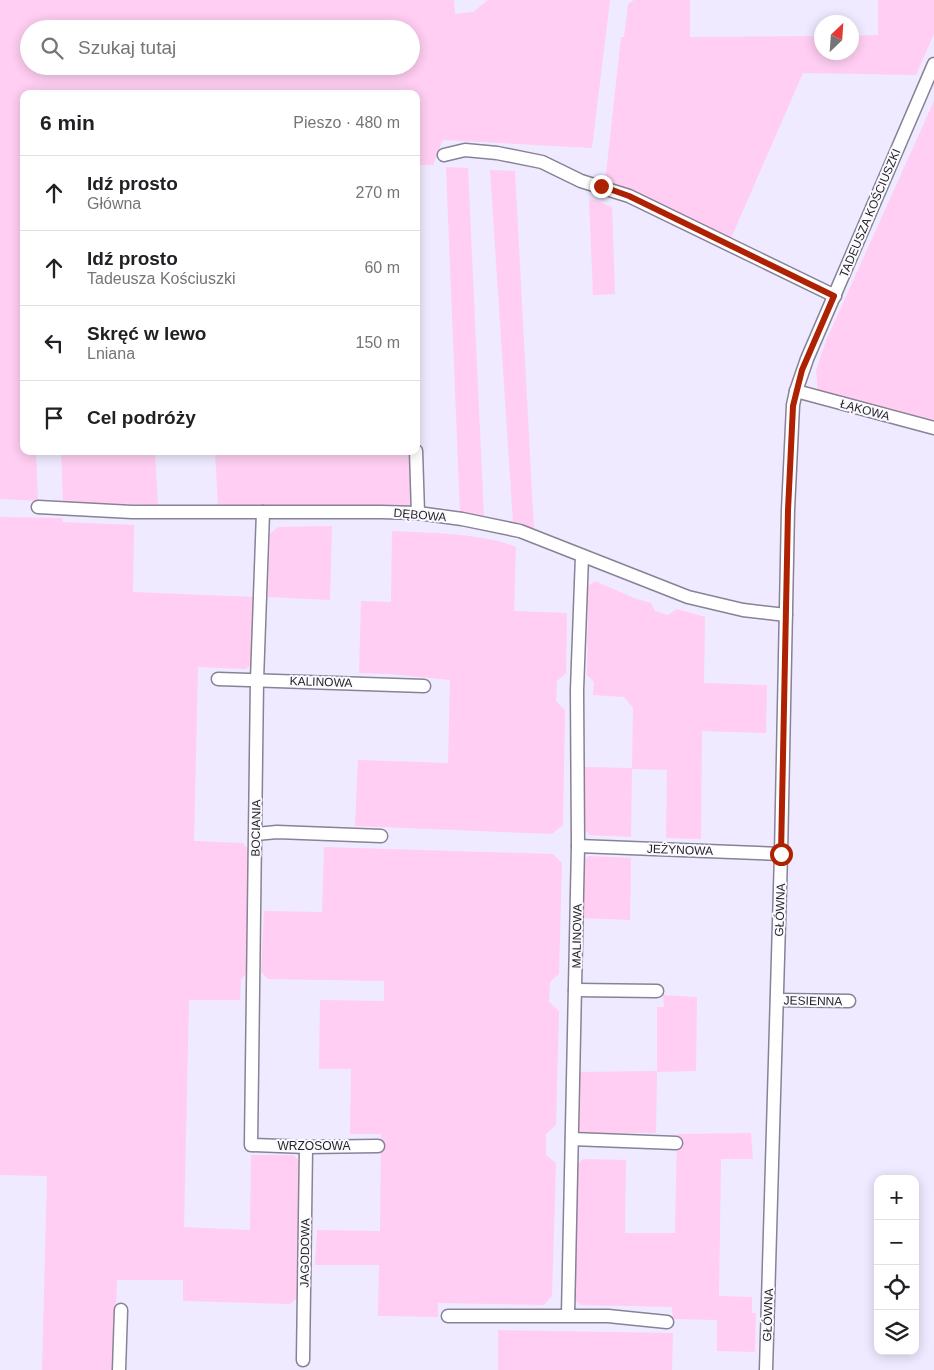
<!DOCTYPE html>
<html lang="pl">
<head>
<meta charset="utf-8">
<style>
	:root { --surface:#fff; --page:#f6f6f6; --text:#202124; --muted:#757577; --line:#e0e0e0 }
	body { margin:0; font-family:Arial,sans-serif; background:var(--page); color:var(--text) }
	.controls { position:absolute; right:15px; bottom:15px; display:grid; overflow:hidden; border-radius:10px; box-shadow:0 2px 12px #0003 }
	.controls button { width:45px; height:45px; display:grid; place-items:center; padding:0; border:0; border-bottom:1px solid var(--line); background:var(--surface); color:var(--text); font:25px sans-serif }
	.compass { position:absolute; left:814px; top:15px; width:45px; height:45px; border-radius:50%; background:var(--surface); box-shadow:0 2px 12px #0003; rotate:25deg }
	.stop { position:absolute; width:15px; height:15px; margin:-11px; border:4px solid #ae2102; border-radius:50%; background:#fff }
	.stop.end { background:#ae2102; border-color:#fff; box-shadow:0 1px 5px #0008 }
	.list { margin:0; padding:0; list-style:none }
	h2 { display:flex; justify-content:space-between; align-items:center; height:65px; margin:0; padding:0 20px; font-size:21px }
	h2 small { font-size:16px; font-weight:400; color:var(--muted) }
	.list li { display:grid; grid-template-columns:32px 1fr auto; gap:15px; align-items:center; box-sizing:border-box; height:75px; padding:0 20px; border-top:1px solid var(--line) }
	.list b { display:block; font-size:19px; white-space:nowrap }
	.list p { margin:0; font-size:16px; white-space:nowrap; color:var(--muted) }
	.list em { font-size:16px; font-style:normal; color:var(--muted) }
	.icon { flex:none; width:28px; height:28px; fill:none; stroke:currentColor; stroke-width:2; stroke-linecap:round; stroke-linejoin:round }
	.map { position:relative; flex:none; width:934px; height:1370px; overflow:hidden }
	.search { position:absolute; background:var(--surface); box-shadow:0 2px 12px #0003; left:20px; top:20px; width:400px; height:55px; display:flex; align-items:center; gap:12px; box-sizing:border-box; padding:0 18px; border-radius:28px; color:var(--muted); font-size:19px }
	.panel { position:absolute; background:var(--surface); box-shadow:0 2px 12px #0003; left:20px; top:90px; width:400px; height:365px; border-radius:10px }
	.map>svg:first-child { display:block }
	.green { fill:#ffcef2; fill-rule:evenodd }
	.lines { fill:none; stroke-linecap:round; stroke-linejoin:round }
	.minor-casing { stroke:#878295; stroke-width:15 }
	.minor { stroke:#fff; stroke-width:12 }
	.route { stroke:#ae2102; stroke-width:6 }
	.labels { text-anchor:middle; stroke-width:4; stroke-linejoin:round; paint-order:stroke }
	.street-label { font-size:12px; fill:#211f26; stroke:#fbfafe }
</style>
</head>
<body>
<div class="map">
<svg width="934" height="1370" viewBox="0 0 934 1370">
	<rect width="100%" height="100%" fill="#efeaff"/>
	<g class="green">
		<path d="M0,0H454L455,14L473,12L488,0H610L592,148L443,140L433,165H416V94H24V171H22L24,200V451H36L38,501L0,499ZM29,29H411V66H29Z"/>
		<polygon points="634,0 690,0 690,37 821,36 822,52 852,52 852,36 878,35 878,0 934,0 934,34 916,75 803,73 731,238 605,183 621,37 624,37 628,4"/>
		<polygon points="934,101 934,424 818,392 816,371 826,341"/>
		<polygon points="446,167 468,168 484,518 460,514"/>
		<polygon points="490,170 515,171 534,531 513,522"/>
		<polygon points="589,198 612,207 615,294 593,295"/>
		<polygon points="61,451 155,451 158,505 63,502"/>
		<polygon points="215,451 412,451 415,508 218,507"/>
		<polygon points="0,517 62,518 63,522 134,525 133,592 255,597 254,662 246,669 198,667 194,841 243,843 250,851 248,972 241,979 240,1000 189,1000 184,1227 250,1230 251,1155 293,1155 301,1162 297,1298 290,1304 183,1301 183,1280 117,1280 114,1370 42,1370 47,1176 0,1175"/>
		<polygon points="332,526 330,600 268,597 270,534 278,527"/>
		<path d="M392,531C428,533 483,533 516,547L514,611L567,613L566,673L557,681L556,701L565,710L563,825L552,834L355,826L358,760L448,763L450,680L390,674L359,673L361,601L391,602Z"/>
		<polygon points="595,581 634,598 651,603 655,611 668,615 677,609 705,617 704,683 767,685 766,733 702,731 701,839 666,838 667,770 632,769 631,837 590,835 583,828 585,767 632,768 633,708 624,697 593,695 594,682 587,675 588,586"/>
		<polygon points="324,847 553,854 562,863 559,974 550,982 549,1002 559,1011 556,1125 546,1134 546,1155 556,1163 552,1296 544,1305 438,1303 438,1317 378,1316 379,1265 315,1265 317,1230 380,1231 381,1134 350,1134 351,1069 319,1069 320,1000 384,1001 384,981 268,979 261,972 264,911 322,912"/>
		<polygon points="589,856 631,858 630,920 581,918 582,862"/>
		<polygon points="663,995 697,997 696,1071 657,1072 656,1133 583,1133 576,1127 578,1072 657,1071 657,1007 664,1007"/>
		<polygon points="751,1133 753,1159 721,1159 719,1296 752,1297 752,1313 756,1313 755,1352 717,1351 717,1320 673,1319 672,1307 581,1305 572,1298 575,1167 583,1159 626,1160 625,1233 675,1233 677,1134"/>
		<polygon points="498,1330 673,1333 672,1370 498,1370"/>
	</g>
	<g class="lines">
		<defs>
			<g id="minor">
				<polyline points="444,155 465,150 497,153 542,162 581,181 629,196 835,296"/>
				<polyline points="796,391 934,428"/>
				<polyline points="416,451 418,513"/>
				<polyline points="38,507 132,512 381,512 418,513 462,519 520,531 688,597 743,610 786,615"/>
				<polyline points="263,512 257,680 251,1145 306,1147 378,1146"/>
				<polyline points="218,679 424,686"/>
				<polyline points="256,834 277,832 381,836"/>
				<polyline points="578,846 781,854"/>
				<polyline points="575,990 657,991"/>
				<polyline points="777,1000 849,1001"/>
				<polyline points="572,1139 676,1143"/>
				<polyline points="568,1315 578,846 577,690 582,556"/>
				<polyline points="448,1316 608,1316 667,1322"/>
				<polyline points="303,1360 306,1147"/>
				<polyline points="119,1370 121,1310"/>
				<polyline points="766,1370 781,854 788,510 793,405 796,391 807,359 934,64"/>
			</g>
		</defs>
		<use href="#minor" class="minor-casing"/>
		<use href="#minor" class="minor"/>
	</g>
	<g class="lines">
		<polyline class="route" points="601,186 629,196 834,296 802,370 793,406 788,510 781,854"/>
	</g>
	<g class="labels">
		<g class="street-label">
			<text transform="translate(870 213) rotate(-67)" y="4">TADEUSZA KOŚCIUSZKI</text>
			<text transform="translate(865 410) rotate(15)" y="4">ŁĄKOWA</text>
			<text transform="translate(420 515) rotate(5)" y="4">DĘBOWA</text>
			<text transform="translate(321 682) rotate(2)" y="4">KALINOWA</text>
			<text transform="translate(256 828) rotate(-89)" y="4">BOCIANIA</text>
			<text transform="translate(680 850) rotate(2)" y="4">JEŻYNOWA</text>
			<text transform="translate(780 910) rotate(-88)" y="4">GŁÓWNA</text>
			<text transform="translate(577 936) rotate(-89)" y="4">MALINOWA</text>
			<text transform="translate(813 1001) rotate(1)" y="4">JESIENNA</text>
			<text x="314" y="1150">WRZOSOWA</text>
			<text transform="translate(305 1253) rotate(-89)" y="4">JAGODOWA</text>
			<text transform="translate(768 1315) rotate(-88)" y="4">GŁÓWNA</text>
		</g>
	</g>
</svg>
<div class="controls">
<button>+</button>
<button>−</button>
<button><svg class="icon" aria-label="locate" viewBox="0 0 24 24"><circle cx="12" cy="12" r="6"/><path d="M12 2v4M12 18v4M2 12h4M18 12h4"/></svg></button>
<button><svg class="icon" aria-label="layers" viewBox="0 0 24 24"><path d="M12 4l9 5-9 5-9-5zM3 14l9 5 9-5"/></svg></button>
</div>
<svg class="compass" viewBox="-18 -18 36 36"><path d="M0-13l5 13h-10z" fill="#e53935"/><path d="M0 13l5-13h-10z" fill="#757577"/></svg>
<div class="stop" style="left:781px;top:854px"></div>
<div class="stop end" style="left:601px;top:186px"></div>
<div class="search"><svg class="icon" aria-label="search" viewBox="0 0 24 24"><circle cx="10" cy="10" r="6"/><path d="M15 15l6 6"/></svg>Szukaj tutaj</div>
<section class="panel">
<h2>6 min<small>Pieszo · 480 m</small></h2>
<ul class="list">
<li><svg class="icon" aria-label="ahead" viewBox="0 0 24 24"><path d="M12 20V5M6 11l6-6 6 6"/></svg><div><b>Idź prosto</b><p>Główna</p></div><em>270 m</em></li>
<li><svg class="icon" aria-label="ahead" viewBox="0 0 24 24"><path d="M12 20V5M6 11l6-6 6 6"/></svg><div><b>Idź prosto</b><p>Tadeusza Kościuszki</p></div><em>60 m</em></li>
<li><svg class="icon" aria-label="left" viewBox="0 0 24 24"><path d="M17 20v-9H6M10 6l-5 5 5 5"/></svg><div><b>Skręć w lewo</b><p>Lniana</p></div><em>150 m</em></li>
<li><svg class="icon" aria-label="arrive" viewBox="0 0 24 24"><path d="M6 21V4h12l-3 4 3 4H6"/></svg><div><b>Cel podróży</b></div></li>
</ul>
</section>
</div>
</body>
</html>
